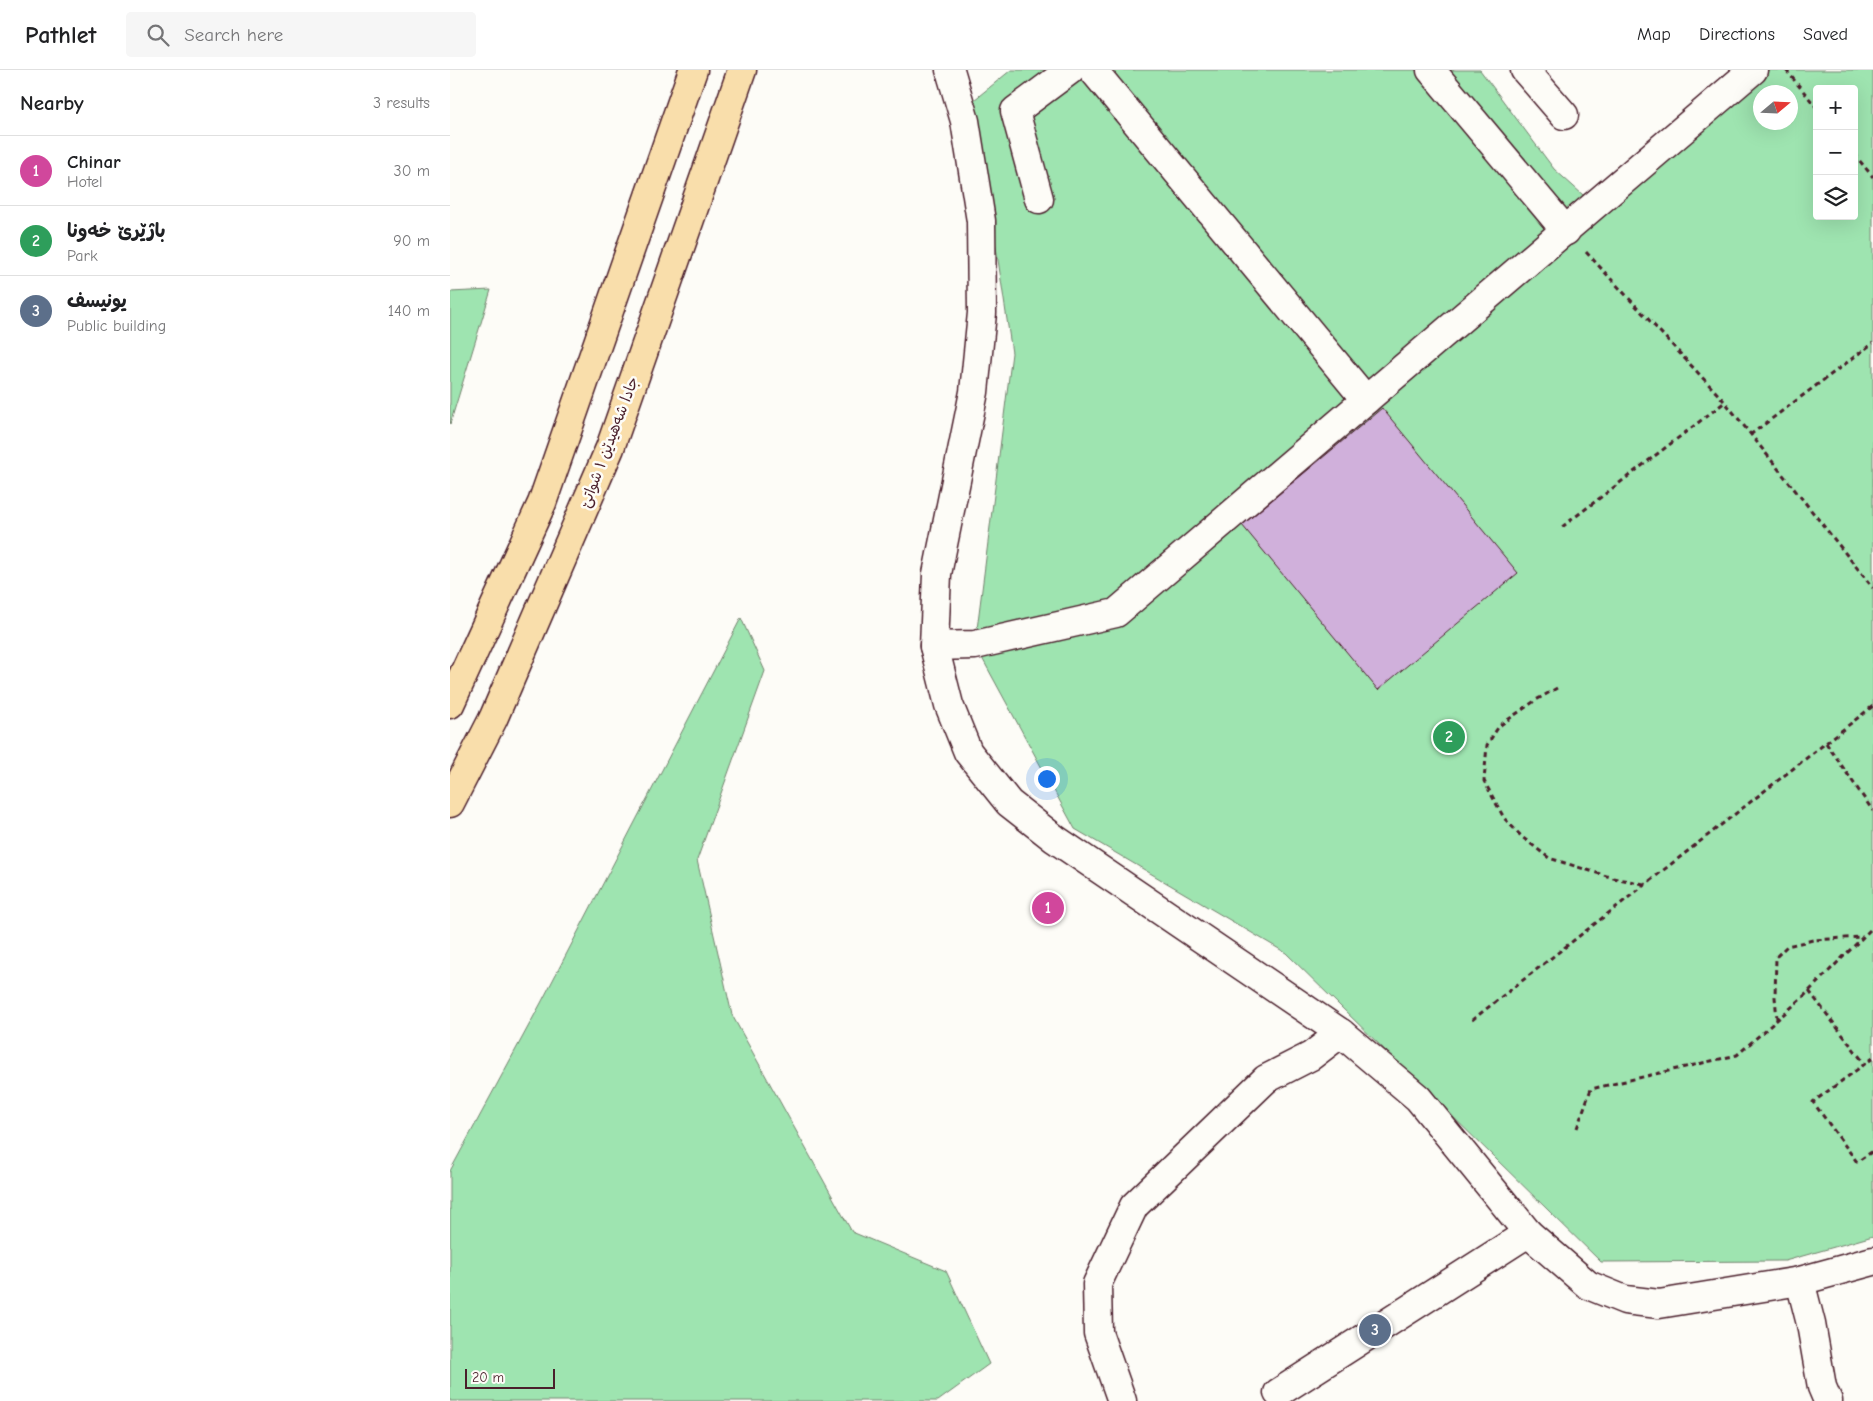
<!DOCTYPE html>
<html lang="en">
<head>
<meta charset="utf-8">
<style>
	:root { --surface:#fff; --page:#f6f6f6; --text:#202124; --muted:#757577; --line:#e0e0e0; --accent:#c8321e }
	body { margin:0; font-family:"Comic Neue","Playpen Sans Arabic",sans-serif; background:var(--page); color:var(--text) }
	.controls { position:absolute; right:15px; top:15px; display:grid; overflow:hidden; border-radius:5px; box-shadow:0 5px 20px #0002 }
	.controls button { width:45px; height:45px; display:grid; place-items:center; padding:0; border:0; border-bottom:1px solid var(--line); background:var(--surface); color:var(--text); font:25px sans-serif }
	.compass { position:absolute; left:1303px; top:15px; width:45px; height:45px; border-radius:50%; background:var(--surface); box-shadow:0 5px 20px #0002; rotate:71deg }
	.scale { position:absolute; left:15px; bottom:12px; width:90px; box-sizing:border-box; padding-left:5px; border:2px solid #4a1f2b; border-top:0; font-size:14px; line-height:18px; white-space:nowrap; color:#4a1f2b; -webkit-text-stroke:4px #fdfcf7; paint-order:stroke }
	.you { position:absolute; left:596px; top:708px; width:18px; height:18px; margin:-12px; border:4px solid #fff; border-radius:50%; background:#1a73e8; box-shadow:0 0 0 8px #1a73e833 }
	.badge { display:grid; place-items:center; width:32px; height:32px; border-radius:50%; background:var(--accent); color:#fff; font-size:16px; font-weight:700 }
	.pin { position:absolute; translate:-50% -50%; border:2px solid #fff; box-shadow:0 1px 5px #0006 }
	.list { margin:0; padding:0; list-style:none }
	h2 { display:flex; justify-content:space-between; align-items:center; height:65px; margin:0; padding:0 20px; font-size:21px }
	h2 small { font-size:16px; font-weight:400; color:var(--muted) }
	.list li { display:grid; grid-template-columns:32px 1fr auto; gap:15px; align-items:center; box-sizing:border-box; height:70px; padding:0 20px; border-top:1px solid var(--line) }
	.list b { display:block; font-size:19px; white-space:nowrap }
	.list p { margin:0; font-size:16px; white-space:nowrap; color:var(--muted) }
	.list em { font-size:16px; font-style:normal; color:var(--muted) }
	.icon { flex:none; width:28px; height:28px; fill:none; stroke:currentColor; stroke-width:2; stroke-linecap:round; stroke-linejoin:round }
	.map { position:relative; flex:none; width:1423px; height:1331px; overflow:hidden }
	header { display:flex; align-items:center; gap:30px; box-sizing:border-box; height:70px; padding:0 25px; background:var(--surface); border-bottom:1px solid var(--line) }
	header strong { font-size:24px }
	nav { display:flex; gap:28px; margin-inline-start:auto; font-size:18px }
	.search { width:350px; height:45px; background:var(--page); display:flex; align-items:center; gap:12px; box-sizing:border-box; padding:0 18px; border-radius:5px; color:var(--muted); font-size:19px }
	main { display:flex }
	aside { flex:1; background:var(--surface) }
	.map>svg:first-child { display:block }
	.green { fill:#9ee4b0; stroke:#74826e; fill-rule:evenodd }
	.building { fill:#d0b0db; stroke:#4a1f2b }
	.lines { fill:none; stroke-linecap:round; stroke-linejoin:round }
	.minor-casing { stroke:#4a1f2b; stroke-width:31 }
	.major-casing { stroke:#4a1f2b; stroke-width:31 }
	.path { stroke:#4a1f2b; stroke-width:3; stroke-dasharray:5 4; stroke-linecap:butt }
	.minor { stroke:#fdfcf7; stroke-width:28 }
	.major { stroke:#f9deab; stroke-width:28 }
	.labels { text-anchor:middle; stroke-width:5; stroke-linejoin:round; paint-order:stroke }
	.street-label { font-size:15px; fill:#4a1f2b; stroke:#fdfcf7 }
</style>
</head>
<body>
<header>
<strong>Pathlet</strong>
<div class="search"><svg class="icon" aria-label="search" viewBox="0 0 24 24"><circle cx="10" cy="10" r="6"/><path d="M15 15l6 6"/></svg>Search here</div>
<nav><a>Map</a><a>Directions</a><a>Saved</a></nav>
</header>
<main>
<aside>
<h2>Nearby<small>3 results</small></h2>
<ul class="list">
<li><span class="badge" style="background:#d1479c">1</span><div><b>Chinar</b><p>Hotel</p></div><em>30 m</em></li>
<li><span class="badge" style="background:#2e9e5b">2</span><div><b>باژێرێ خه‌ونا</b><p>Park</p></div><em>90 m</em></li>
<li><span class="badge" style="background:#5c6f8a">3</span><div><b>يونيسف</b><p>Public building</p></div><em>140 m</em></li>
</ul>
</aside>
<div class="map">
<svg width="1423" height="1331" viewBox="0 0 1423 1331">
	<rect width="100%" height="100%" fill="#fdfcf7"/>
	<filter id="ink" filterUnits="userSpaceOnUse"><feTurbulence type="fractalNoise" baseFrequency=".02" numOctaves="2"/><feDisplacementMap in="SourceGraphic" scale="10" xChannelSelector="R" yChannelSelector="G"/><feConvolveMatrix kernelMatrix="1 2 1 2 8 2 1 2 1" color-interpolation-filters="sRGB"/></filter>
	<g filter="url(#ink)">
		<g class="green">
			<path d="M561,0H1030L1104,99L1133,125L1181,100L1310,0H1423V1166L1335,1191L1151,1192L836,883L625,759L525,575L562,283L524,30ZM1367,19H1404V146H1367ZM1310,22H1340V52H1310Z"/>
			<polygon points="41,220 0,354 0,222"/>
			<polygon points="291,548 315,601 247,790 282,945 402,1162 496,1201 539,1294 488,1331 0,1331 0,1101 91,933"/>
		</g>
		<polygon class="building" points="932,338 1068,503 928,620 792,455"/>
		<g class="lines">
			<defs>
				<g id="minor">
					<polyline points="500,0 515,51 531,151 532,243 524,322 487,504 484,576 499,635 518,682 559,733 605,769 891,963 968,1028 1078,1163 1138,1215 1175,1230 1209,1234 1350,1211 1423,1191"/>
					<polyline points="643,0 916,330"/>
					<polyline points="981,0 1116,161"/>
					<polyline points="1075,0 1114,45"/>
					<polyline points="589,129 565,41 620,0"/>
					<polyline points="484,576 525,575 666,543 1303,0"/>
					<polyline points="1350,1211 1361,1254 1372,1317 1378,1331"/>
					<polyline points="828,1323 1078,1163"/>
					<polyline points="672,1331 648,1263 647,1214 684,1136 816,1009 861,986 891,963"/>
				</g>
				<g id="major">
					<polyline points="0,634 92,433 243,0"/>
					<polyline points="0,733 43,649 160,378 292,0"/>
				</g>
			</defs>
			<use href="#minor" class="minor-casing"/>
			<use href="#major" class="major-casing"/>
			<g class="path">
				<polyline points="1336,0 1367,38"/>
				<polyline points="1404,84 1423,107"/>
				<polyline points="1136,182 1275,332 1423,518"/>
				<polyline points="1300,365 1423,273"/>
				<polyline points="1112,457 1275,332"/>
				<polyline points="1107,618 1086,630 1049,656 1037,675 1034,711 1054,748 1072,767 1099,788 1163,808 1194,814"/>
				<polyline points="1376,673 1423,741"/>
				<polyline points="1359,921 1415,994"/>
				<polyline points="1327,949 1325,927 1326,887 1337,876 1363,870 1412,867"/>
				<polyline points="1022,950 1423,636"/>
				<polyline points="1423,988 1363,1032 1407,1092 1423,1081"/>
				<polyline points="1127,1058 1141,1019 1287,985 1352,928 1423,857"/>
			</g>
			<use href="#minor" class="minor"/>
			<use href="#major" class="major"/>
		</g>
	</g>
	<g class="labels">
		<g class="street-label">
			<text transform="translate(159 372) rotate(-69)" y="5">جادا شەهیدێن ١ شواتێ</text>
		</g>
	</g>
</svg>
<div class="controls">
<button>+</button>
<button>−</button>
<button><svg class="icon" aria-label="layers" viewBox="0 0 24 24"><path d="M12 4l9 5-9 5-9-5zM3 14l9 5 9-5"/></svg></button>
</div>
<svg class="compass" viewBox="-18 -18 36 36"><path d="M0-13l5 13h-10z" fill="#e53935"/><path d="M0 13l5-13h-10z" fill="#757577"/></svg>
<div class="scale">20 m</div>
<div class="you"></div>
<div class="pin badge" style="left:598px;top:838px;background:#d1479c">1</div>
<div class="pin badge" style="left:999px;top:667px;background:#2e9e5b">2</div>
<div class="pin badge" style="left:925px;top:1260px;background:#5c6f8a">3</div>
</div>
</main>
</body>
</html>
